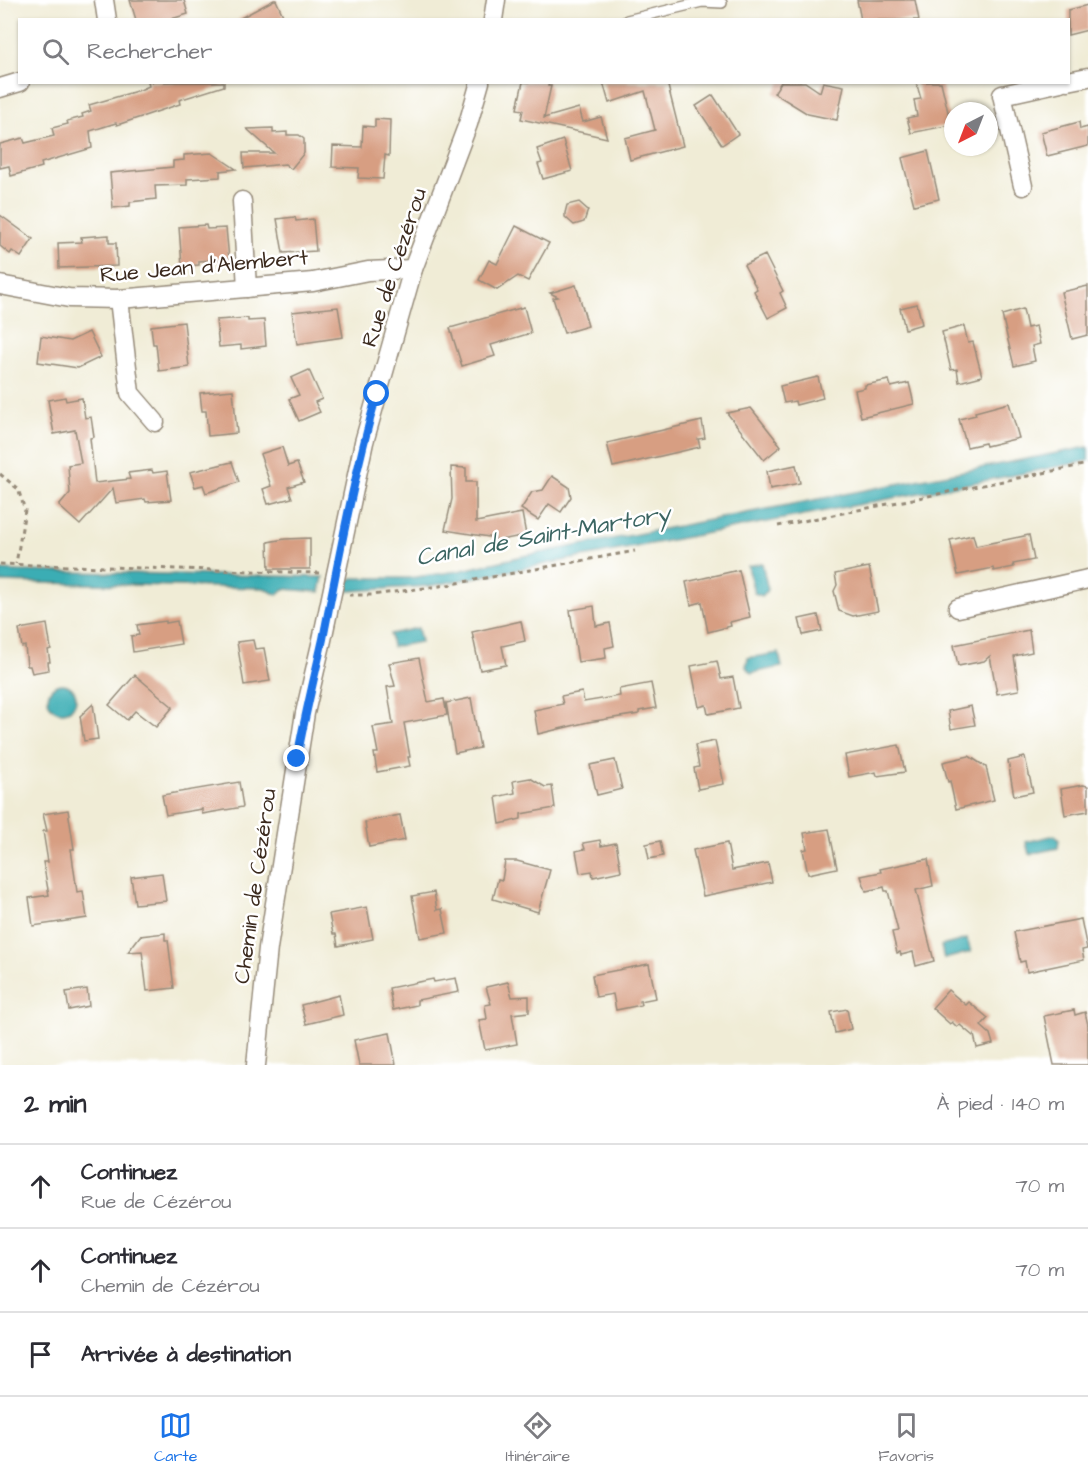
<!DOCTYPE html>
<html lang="fr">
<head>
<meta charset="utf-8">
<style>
	:root { --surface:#fff; --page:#f2f2f3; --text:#2b2b33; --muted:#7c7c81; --line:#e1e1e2; --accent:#1a73e8 }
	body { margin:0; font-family:"Architects Daughter",sans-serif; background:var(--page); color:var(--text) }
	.compass { position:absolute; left:944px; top:102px; width:54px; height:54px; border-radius:50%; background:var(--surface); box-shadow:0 2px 4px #0004; rotate:222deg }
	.stop { position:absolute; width:18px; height:18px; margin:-14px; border:4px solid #1a73e8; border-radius:50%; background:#fff }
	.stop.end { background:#1a73e8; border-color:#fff; box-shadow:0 2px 6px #0008 }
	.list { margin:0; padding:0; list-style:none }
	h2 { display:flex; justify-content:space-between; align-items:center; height:78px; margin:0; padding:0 24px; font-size:26px }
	h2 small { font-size:20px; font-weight:400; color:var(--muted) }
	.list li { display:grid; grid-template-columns:39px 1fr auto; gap:18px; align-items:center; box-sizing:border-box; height:84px; padding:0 24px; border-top:2px solid var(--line) }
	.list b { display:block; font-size:22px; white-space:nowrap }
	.list p { margin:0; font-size:20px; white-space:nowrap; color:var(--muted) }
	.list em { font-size:20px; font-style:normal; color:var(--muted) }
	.icon { flex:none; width:33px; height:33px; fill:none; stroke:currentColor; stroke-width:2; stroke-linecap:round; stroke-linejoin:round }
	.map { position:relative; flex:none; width:1088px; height:1065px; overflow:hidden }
	.search { position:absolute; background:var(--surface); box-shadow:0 2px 4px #0004; left:18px; right:18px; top:18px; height:66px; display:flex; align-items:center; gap:15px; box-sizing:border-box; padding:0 21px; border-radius:0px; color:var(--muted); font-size:22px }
	.sheet { height:330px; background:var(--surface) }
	nav { display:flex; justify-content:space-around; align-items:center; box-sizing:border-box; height:84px; border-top:2px solid var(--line); background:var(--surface); font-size:16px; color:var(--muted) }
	nav a { display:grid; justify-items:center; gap:3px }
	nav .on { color:var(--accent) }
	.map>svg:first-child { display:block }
	.water { fill:#3badb4; stroke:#3b6c69; stroke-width:1.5 }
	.building { fill:#d79e82 }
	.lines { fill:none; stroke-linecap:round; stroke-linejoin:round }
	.service-casing { stroke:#968b7a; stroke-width:12 }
	.minor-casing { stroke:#968b7a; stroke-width:21 }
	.path { stroke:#968b7a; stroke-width:3; stroke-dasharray:4.5 4.5; stroke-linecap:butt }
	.service { stroke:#fff; stroke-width:9 }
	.minor { stroke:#fff; stroke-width:18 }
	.route { stroke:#1a73e8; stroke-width:8 }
	.labels { text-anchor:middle; stroke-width:5; stroke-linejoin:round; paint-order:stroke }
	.street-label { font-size:22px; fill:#3b2a1e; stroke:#fff }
	.water-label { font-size:24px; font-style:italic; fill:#3b6562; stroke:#fff }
</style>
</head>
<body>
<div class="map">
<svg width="1088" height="1065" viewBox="0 0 1088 1065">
	<rect width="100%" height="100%" fill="#fff"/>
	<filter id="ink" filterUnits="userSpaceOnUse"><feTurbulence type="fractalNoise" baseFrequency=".0167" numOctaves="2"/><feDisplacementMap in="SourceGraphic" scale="12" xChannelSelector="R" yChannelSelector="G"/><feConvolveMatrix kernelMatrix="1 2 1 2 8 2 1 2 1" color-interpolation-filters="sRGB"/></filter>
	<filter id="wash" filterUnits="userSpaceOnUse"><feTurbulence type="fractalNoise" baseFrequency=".008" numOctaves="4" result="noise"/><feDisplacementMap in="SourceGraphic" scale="24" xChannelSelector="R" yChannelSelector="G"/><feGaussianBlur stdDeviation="1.35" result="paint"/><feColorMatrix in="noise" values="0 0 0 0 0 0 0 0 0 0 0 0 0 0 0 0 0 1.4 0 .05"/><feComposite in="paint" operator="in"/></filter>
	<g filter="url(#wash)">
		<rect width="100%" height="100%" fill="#f0ecd6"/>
		<g class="water">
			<polygon points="1088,447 1088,461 430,586 349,591 346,589 348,581 353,578 409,578 458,571 523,556"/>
			<polygon points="762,563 768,590 762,596 754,593 748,566"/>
			<polygon points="0,570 18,571 323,577 320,592 284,589 277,595 264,588 0,582"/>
			<polygon points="418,628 421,642 392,647 390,634"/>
			<polygon points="779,653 782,667 751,673 746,667 748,658"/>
			<circle cx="62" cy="698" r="14"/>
			<polygon points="1055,835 1059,840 1058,848 1029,854 1026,842"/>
			<polygon points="967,939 971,952 944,959 941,946"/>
		</g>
		<g id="blocks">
			<g class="building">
				<polygon points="130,0 184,0 188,14 168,20 136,20"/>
				<polygon points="274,0 276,0 285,20 237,20"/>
				<polygon points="857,0 915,0 919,20 861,20"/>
				<polygon points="1088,5 1088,30 1068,35 1068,10"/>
				<polygon points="148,82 224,82 224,86 179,100 180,104 117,125 116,123 90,131 92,148 41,163 42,167 11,176 9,166 0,168 0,144 23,138 25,143 54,136 52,128 68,124 67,121 83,117 82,114 91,111 89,105 140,90 149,86"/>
				<polygon points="523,82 549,82 548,86 551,86 544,118 579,108 583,122 601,117 607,138 521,119 523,110 517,109"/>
				<polygon points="603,82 667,82 683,146 630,160 625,138 655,130 645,91 609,103"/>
				<polygon points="781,82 805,82 820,92 823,82 844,86 837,120 808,114 774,93"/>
				<polygon points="916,82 941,82 951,125 911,133 907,118 917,116 914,100 921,99"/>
				<polygon points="713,95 738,134 722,145 696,106"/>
				<polygon points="375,119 390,120 389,156 385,155 383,179 358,178 359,168 332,167 333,146 362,147 363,126 375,127"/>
				<polygon points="1079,122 1080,129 1088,127 1088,146 1047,156 1041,132"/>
				<polygon points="273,128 273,133 287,132 287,135 299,135 304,139 304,153 291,169 285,164 244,168 243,153 274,153 247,129"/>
				<polygon points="563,140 572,171 543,179 538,164 542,163 537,149"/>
				<polygon points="928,151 939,199 914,205 902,158"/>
				<polygon points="212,153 236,169 220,171 220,177 187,179 187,185 155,186 156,199 130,202 130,206 113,208 110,173 173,167 173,161 184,160 184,155"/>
				<polygon points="579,202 588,210 584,222 574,225 565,217 565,213 567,205"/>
				<polygon points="0,215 33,239 21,257 12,251 10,254 0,246"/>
				<polygon points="295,217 296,221 313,219 316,251 283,253 277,219"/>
				<polygon points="206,225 207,229 226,228 229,259 199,261 199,265 182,266 179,227"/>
				<polygon points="516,226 549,243 528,281 518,276 497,290 479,280 489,260 497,264"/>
				<polygon points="109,235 109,243 116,243 117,266 59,268 58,243 82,242 81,237"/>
				<polygon points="765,255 783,291 780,293 787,308 768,318 754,291 757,289 744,265"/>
				<polygon points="576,285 588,326 564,333 553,298 558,297 550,293"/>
				<polygon points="1088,286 1088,335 1072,339 1061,292"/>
				<polygon points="917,304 922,324 905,329 900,308"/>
				<polygon points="338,307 343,337 297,344 292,312"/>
				<polygon points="524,307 531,333 491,345 495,356 462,366 450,328"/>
				<polygon points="1023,309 1027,328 1036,326 1040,344 1032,346 1035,361 1014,366 1002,315"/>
				<polygon points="248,318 248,321 264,320 266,346 241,349 241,345 219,347 216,320"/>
				<polygon points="184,322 189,367 159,371 156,344 153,344 151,326"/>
				<polygon points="964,326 968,343 973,342 982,376 959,382 957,369 951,370 942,332"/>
				<polygon points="89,332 101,357 78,368 38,362 41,336 70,341"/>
				<polygon points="309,370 322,399 315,402 320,412 299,421 289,399 299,395 291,378"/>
				<polygon points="818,377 823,398 796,405 795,401 784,403 780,386"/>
				<polygon points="889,380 891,387 909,383 914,404 861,417 855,390 865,388 865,385"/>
				<polygon points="233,390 237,433 208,436 206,411 202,411 200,393"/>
				<polygon points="65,397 66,401 82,398 85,418 91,417 94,437 90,438 95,483 130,479 128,473 152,470 153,473 167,471 171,500 146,502 145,499 116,503 113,488 80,525 59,506 70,493 68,465 81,463 75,430 54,434 48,400"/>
				<polygon points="1009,403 1019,438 986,446 985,443 967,447 959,419 976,415 975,412"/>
				<polygon points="751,408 781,446 764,460 727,413"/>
				<polygon points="702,421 705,438 698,439 700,447 613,467 607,443"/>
				<polygon points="282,447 288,466 297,463 304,482 288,487 292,498 268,504 263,489 271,486 260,454"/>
				<polygon points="232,462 239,482 206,493 203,485 195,487 190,472"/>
				<polygon points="796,465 800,483 770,489 767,471"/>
				<polygon points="451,467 466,468 466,482 476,482 476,522 522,513 526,535 496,541 495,538 445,530 452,499"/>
				<polygon points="552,476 569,487 571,497 561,512 549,504 538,520 521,509 532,492 543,490"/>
				<polygon points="973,535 976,546 1029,535 1034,560 1013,564 1014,567 994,571 993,568 958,575 950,540"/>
				<polygon points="310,538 310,569 269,569 268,542 285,539"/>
				<polygon points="869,567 878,611 853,616 839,611 834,591 837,585 835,574"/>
				<polygon points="739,570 750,617 730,622 731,626 708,632 702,602 691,605 686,582"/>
				<polygon points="594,606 596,626 610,623 614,646 605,648 606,658 578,662 570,610"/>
				<polygon points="818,615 822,631 803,635 799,619"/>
				<polygon points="166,621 166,623 177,621 181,644 133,652 131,636 139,635 137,625"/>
				<polygon points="521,621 525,641 502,646 506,665 480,670 472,632"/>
				<polygon points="47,624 51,649 48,650 50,662 48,662 49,670 32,673 30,666 27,666 25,646 22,647 19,629"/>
				<polygon points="1029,630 1032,652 1014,656 1019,690 997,694 990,656 984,661 958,666 954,645"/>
				<polygon points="253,640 255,649 264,648 270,681 244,685 237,642"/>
				<polygon points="419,658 428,702 444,699 447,715 404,723 410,757 408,757 410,766 377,772 374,753 378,753 373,727 393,724 387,687 395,686 389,663"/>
				<polygon points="717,661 721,679 733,677 739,708 708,714 706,705 699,707 691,666"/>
				<polygon points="135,675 173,707 156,727 135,711 127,720 109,705"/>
				<polygon points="651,683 656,708 639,711 639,714 588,722 538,734 534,710 563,704 561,696 582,692 584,702 620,696 619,689"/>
				<polygon points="471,698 480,748 455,753 446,703"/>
				<polygon points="93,704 98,739 84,741 80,716"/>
				<polygon points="971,706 975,725 951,729 948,711"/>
				<polygon points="715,741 724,784 698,789 694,768 699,767 695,745"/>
				<polygon points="899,745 905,772 877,776 876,772 849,777 845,755"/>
				<polygon points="969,756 986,767 994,800 956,809 950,781 948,782 943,762"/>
				<polygon points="1025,757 1033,792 1014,796 1008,761"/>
				<polygon points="615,760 622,789 597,795 590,765"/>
				<polygon points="530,778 545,787 552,786 555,808 521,814 521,819 500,824 496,797 515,793 513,781"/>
				<polygon points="239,782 243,807 202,814 202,809 166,815 162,795"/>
				<polygon points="1083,785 1088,786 1088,811 1065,815 1061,789"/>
				<polygon points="68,810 74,849 71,849 77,892 83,891 87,918 33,926 29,898 49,895 43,862 48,862 43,831 47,831 43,814"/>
				<polygon points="400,815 405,840 369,847 365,822"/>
				<polygon points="829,829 837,868 808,874 803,850 807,849 804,833"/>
				<polygon points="600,840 601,846 616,843 621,871 593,877 592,871 580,873 576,851 585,849 583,843"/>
				<polygon points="660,841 663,856 649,859 646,844"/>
				<polygon points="727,843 732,870 768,863 772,882 703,896 693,850"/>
				<polygon points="928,859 933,886 916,890 934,961 916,966 913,952 901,955 900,952 897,953 892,932 898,931 888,891 885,891 884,887 866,891 861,876 881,872 880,869"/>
				<polygon points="505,861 517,861 550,870 538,912 493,899 498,879 502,880"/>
				<polygon points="162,873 166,901 135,904 131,877"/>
				<polygon points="434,892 437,910 442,909 447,933 420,938 412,896"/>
				<polygon points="367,907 373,939 338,946 336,934 333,934 329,914"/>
				<polygon points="1081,919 1087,949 1082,950 1084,960 1027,972 1025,961 1020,962 1014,932"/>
				<polygon points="165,933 165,940 168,940 174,988 147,991 142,951 128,952 140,936"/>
				<polygon points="649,964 656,998 640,1001 641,1005 616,1010 613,994 596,997 592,975"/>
				<polygon points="456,978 459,992 417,1000 417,1005 393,1010 389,988 433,979 434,982"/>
				<polygon points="508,982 512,997 529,996 529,1012 512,1014 517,1044 485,1050 479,1020 487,1019 485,1005 491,1004 486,987"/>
				<polygon points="87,989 89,1006 69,1010 66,992"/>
				<polygon points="948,990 966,1005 969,1002 988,1018 981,1026 990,1034 993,1044 977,1048 974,1035 973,1036 960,1025 957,1027 952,1022 950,1024 932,1008"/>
				<polygon points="339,995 343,1015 306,1024 301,1005"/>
				<polygon points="847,1009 851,1029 835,1033 831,1012"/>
				<polygon points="1074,1010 1075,1015 1085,1012 1088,1025 1088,1065 1054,1065 1044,1016"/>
				<polygon points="390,1033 396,1065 359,1065 354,1040"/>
			</g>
		</g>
	</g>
	<g filter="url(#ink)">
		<use href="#blocks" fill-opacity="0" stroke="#968b7a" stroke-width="1.5"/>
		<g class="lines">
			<defs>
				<polyline id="service" points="627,20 702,2 722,3"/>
				<g id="minor">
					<polyline points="104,0 107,20"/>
					<polyline points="493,20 496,0"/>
					<polyline points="1068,81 1088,77"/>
					<polyline points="0,88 20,82"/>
					<polyline points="1023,186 1002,95 1061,82"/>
					<polyline points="242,201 247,288"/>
					<polyline points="0,285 69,298 119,299 313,282 368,271 413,269"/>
					<polyline points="119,299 130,393 155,422"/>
					<polyline points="958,608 1088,579"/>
					<polyline points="256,1065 268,948 305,713 322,640 364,442 413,269 468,124 480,82"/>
				</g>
			</defs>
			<use href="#service" class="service-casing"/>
			<use href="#minor" class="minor-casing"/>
			<g class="path">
				<polyline points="0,474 18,489 25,510 16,564"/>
				<polyline points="778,526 1088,464"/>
				<polyline points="0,564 319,573"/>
				<polyline points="349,595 372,595 447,585 635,551"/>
			</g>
			<use href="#service" class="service"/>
			<use href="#minor" class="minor"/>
		</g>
	</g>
	<g class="lines" filter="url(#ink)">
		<path class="route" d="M297,759C304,719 314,679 323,639C339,557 354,475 377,394"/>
	</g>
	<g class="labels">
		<g class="street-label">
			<text transform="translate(204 265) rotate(-5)" y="8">Rue Jean d'Alembert</text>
			<text transform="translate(393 267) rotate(-72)" y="8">Rue de Cézérou</text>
			<text transform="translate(254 886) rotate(-82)" y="8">Chemin de Cézérou</text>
		</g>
		<g class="water-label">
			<text transform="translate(543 535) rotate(-10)" y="8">Canal de Saint-Martory</text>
		</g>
	</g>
</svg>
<svg class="compass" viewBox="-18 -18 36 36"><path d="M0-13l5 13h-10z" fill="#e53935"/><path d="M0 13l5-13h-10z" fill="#7c7c81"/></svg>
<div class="stop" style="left:377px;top:394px"></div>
<div class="stop end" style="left:297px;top:759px"></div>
<div class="search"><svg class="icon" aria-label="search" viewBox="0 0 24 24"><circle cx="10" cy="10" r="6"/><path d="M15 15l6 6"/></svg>Rechercher</div>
</div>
<section class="sheet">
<h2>2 min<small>À pied · 140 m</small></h2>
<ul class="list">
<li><svg class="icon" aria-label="ahead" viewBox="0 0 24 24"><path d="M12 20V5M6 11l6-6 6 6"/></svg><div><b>Continuez</b><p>Rue de Cézérou</p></div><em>70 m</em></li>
<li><svg class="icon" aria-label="ahead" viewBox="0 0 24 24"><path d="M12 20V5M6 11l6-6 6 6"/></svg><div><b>Continuez</b><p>Chemin de Cézérou</p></div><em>70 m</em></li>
<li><svg class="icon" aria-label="arrive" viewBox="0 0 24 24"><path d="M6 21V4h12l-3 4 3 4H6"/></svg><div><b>Arrivée à destination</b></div></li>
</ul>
</section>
<nav>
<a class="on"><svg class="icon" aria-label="map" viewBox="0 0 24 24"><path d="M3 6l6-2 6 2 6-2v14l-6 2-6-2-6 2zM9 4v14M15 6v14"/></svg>Carte</a>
<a><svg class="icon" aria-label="directions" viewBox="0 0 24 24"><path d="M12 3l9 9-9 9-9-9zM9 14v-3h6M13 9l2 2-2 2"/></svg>Itinéraire</a>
<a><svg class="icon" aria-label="saved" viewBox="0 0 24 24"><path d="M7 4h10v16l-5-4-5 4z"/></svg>Favoris</a>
</nav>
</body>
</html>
